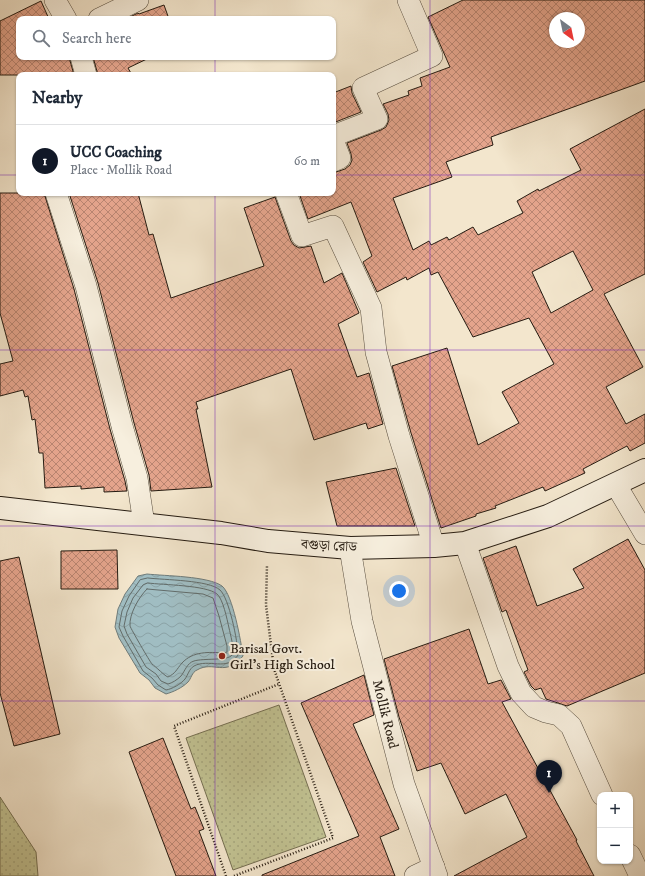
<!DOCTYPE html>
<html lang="en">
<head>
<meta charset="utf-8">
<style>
	:root { --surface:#fff; --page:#f2f2f3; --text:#1f2937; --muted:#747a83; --line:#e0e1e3; --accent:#111827 }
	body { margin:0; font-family:"IM FELL DW Pica","Noto Serif Bengali",serif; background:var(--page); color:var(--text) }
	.controls { position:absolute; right:12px; bottom:12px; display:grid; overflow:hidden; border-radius:8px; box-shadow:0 1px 3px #0004 }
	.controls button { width:36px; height:36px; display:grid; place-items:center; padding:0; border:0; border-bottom:1px solid var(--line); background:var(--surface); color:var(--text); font:20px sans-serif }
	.compass { position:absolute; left:549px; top:12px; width:36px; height:36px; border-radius:50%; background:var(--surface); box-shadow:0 1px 3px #0004; rotate:147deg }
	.you { position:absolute; left:399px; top:591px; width:14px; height:14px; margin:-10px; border:3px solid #fff; border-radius:50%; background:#1a73e8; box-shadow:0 0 0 6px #1a73e833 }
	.badge { display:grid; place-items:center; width:26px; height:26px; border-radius:50%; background:var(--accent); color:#fff; font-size:13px; font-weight:700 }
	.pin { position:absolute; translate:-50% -33px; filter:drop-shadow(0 1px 2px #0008) }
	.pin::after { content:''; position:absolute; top:21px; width:14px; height:12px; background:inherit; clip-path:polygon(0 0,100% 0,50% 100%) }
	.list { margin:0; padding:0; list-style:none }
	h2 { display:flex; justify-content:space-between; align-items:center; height:52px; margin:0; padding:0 16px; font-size:17px }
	h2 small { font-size:13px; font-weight:400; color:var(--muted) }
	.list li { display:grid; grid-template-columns:26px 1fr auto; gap:12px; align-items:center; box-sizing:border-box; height:72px; padding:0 16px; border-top:1px solid var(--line) }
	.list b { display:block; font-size:15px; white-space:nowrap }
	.list p { margin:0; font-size:13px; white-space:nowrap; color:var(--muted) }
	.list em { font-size:13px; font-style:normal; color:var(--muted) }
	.icon { flex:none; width:22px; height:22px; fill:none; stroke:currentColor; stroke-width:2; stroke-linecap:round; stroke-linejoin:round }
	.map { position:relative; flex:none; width:645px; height:876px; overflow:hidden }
	.search { position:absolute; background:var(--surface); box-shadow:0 1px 3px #0004; left:16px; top:16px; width:320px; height:44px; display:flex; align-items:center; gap:10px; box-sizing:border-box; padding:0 14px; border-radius:8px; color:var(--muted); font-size:15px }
	.panel { position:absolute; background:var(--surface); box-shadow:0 1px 3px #0004; left:16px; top:72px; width:320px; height:124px; border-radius:8px }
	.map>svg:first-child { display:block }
	.grass { fill:url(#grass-dots); stroke:#746f52 }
	.water { fill:url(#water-waves); stroke:#6f7c7b }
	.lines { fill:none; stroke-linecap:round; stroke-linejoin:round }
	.shore { stroke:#626c6a; stroke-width:1 }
	.building { fill:url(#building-cross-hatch); stroke:#251b11; fill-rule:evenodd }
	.minor-casing { stroke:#584e40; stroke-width:22 }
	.secondary-casing { stroke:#251b11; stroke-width:24 }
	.path { stroke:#251b11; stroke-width:2.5; stroke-dasharray:1 2; stroke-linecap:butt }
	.minor { stroke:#f7efde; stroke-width:21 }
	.secondary { stroke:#f7efde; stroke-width:22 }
	.grid { fill:none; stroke:#7b2cbf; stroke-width:1; stroke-opacity:0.55 }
	.poi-dot { fill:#8f2418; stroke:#f7efde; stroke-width:1.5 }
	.labels { text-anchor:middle; stroke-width:4; stroke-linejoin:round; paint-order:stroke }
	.street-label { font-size:14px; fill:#251b11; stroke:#f7efde }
	.poi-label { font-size:14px; fill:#251b11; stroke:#f7efde; text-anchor:start }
</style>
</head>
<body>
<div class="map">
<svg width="645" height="876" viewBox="0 0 645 876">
	<defs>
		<pattern id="grass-dots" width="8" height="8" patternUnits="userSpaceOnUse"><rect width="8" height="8" fill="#c2c393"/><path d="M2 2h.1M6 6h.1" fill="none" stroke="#a7a77e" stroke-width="1.8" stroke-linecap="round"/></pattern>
		<pattern id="water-waves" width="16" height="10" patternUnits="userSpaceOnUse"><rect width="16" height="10" fill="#a0bdc2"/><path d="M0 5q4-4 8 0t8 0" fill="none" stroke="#8aa2a6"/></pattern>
		<pattern id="building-cross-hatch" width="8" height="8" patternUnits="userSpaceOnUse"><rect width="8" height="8" fill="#e4a48c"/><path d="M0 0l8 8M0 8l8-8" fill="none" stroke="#b98571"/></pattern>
	</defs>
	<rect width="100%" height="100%" fill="#f3e6cd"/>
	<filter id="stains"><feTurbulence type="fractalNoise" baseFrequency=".005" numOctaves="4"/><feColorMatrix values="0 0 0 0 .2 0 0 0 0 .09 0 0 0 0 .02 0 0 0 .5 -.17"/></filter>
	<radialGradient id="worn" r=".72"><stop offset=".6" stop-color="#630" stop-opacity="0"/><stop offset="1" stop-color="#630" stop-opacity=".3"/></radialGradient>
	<g class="grass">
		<polygon points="279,705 326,837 233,870 186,738"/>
		<polygon points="0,797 36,852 38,876 0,876"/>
	</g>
	<path class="water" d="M147,574C165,576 208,576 222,586C233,595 241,642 243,656C225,678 214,660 197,670C192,672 191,679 188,682C182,688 173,692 166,694L155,688L149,680L140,673L119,638L115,627L118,609L125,594L138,576Z"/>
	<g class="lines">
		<g class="shore">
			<path d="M148,578C164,580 209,580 220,590C229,598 238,642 238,655C227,672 209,658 194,666C189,669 188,675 185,679C181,684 172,689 166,690L158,685L152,678L143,671L123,636L119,627L122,611L129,596L140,580Z"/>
			<path d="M148,583C163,585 206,585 217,594C223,599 227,619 229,628C230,633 235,650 232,655C228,661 203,658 194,661C187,663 185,671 181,676C177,680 172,683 168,684L161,681L156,674L146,667L127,634L124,626L127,612L133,598L143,585Z"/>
			<path d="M147,589L203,594L213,598L219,616L227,646V652L224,653C209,652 193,651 182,663C176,670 176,673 168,677C166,677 155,666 152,664C150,662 131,629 130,626C129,614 139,597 147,589Z"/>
		</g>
	</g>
	<g class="building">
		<path d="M463,0H645V81L491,137L493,145L446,162L452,177L393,198L413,250L429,241L431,245L447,237L449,240L473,227L478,235L523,213L517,201L538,189L539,191L581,170L570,149L645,109V274L604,294L643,367L606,387L626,424L645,414V443L630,451L627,446L583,469L585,473L545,491L543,487L495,506L496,508L476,514V516L441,528L411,433L392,366L447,348L478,445L519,423L502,392L554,364L529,318L473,337L438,272L431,275L429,268L407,280L406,277L377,292L363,262L372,256L351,202L308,219L299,193H333V173L345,169L350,165L352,160L351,154L347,143L381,130L386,127L389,120L388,114L383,104L409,95L408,91L422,86L420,78L450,67L428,17ZM555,18H579V42H555ZM573,251L593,290L551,313L532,272Z"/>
		<polygon points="41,1 49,19 19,19 19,57 69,57 74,75 0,75 0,21"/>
		<polygon points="164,5 169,19 126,19 138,13 139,14"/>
		<polygon points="93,57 151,57 128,68 132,75 98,75"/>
		<polygon points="351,86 352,93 361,112 333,123 333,93"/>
		<polygon points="0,193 44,193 74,289 110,429 125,481 127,491 104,492 104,487 81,489 81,486 45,488 43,453 39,453 35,419 32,420 28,396 25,397 23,390 0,396 0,364 13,361 0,313"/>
		<polygon points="69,193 138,193 149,235 153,234 171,298 264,266 244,208 275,197 291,241 294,245 299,248 311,246 324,283 342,273 359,313 338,324 357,377 369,373 383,424 368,429 366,423 314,440 291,369 196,402 198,409 196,409 212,487 151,491 149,475 134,423 98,283"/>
		<polygon points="396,468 415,526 337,526 326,482"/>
		<polygon points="628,539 645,570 645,673 567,706 546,699 541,688 535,690 531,686 524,672 528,670 506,610 502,612 483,558 516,546 537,606 584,588 573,569"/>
		<polygon points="117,550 118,589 61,589 61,551"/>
		<polygon points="19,557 60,734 14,746 0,693 0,561"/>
		<polygon points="469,629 488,684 501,680 511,699 502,702 577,840 576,841 594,876 454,876 527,837 506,794 465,814 441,763 417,771 399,717 384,659"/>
		<polygon points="364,675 374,715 353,724 399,829 380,837 395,876 262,876 262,875 359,836 301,703"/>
		<polygon points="163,738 191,809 195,807 204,829 199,831 216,876 176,876 129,752"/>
	</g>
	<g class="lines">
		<defs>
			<g id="minor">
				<polyline points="55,0 66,19"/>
				<polyline points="99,19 138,0"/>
				<polyline points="81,57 86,75"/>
				<polyline points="333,136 377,119 363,88 432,56 408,0"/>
				<polyline points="333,140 340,158 333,161"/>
				<polyline points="56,193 86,286 122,426 137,478 144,524"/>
				<polyline points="286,193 302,236 333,226 371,308 376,352 399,436 434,546"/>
				<polyline points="616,485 645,534"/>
				<polyline points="465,543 508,666 521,693 534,707 546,712 559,715 571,726 602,795"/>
				<polyline points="350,548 362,621 404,784 437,876"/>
				<polyline points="630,855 640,876"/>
				<polyline points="415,876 434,867"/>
			</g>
			<polyline id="secondary" points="0,508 221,533 268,541 350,548 434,546 465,543 548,516 645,470"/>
		</defs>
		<use href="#minor" class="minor-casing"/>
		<use href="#secondary" class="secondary-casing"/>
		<g class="path">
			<polyline points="226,876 174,726 279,684"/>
			<polyline points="234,876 333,838 274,669 266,605 267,565"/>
		</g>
		<use href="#minor" class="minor"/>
		<use href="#secondary" class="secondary"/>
	</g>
	<path class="grid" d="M215,0V19M430,0V876M215,57V75M0,175H19M333,175H645M215,193V876M0,350H645M0,526H645M0,701H645"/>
	<circle class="poi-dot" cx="222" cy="656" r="4"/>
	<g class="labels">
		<g class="street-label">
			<text transform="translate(329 545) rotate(3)" y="5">বগুড়া রোড</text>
			<text transform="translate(386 714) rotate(76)" y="5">Mollik Road</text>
		</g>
		<g class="poi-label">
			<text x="230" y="653">Barisal Govt.<tspan x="230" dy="16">Girl's High School</tspan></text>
		</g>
	</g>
	<rect width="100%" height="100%" filter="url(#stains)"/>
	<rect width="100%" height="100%" fill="url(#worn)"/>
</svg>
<div class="controls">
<button>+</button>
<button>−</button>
</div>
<svg class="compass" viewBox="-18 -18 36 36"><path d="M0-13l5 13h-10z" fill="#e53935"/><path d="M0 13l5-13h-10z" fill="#747a83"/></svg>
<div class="you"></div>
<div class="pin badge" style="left:549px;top:793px">1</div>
<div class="search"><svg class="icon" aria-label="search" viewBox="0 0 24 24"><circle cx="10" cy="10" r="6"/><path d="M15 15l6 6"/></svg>Search here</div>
<section class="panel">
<h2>Nearby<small></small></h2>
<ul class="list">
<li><span class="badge">1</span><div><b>UCC Coaching</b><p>Place · Mollik Road</p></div><em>60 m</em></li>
</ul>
</section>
</div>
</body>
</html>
